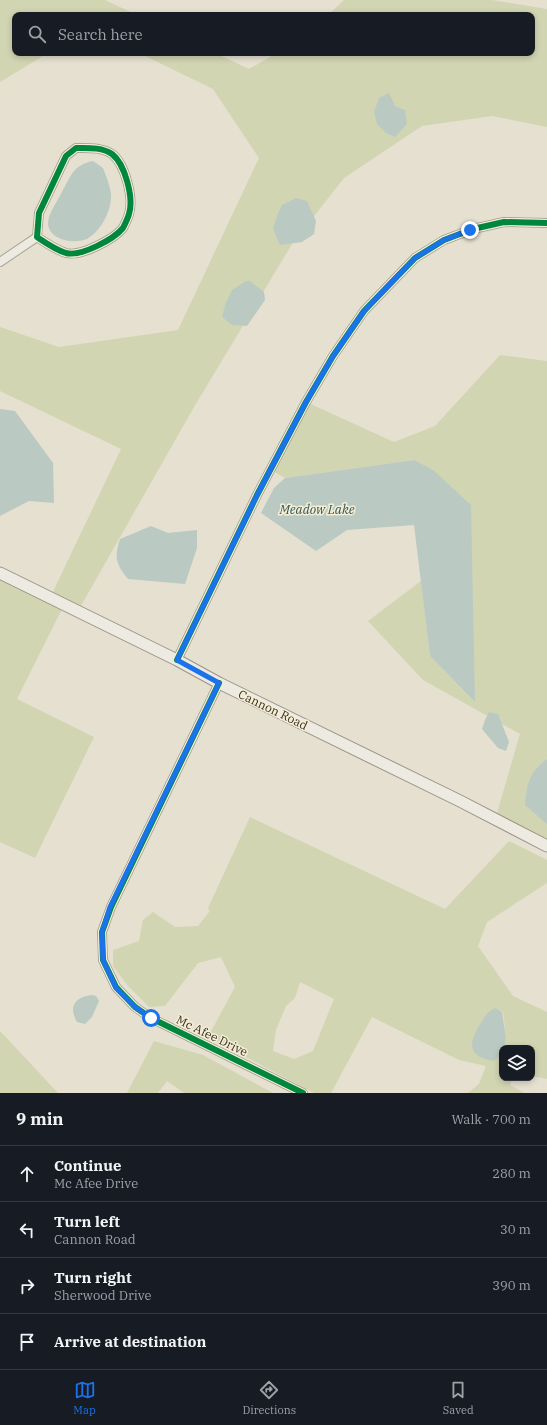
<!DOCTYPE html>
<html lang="en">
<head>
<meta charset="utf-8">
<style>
	:root { --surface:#171b24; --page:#20242c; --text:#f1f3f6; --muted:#9ea1a6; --line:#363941; --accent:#1a73e8 }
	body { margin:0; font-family:"IBM Plex Serif",serif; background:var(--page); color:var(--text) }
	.controls { position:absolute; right:12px; bottom:12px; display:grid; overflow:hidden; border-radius:8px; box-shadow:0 2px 6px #0003 }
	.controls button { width:36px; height:36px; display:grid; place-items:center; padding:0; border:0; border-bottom:1px solid var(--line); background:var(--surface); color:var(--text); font:20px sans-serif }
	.stop { position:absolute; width:12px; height:12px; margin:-9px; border:3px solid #1a73e8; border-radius:50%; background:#fff }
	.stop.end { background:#1a73e8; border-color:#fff; box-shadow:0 1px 4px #0008 }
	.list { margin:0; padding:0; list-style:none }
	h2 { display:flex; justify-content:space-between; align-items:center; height:52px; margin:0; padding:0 16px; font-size:17px }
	h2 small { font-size:13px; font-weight:400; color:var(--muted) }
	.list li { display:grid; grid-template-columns:26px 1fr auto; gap:12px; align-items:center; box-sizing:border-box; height:56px; padding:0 16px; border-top:1px solid var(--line) }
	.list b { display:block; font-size:15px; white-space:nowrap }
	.list p { margin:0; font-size:13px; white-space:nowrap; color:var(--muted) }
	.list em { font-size:13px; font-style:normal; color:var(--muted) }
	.icon { flex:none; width:22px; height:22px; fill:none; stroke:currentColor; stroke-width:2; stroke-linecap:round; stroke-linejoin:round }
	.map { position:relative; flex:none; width:547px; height:1093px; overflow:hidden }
	.search { position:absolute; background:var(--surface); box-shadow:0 2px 6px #0003; left:12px; right:12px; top:12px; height:44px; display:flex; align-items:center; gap:10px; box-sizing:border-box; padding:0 14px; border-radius:8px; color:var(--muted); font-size:15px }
	.sheet { height:276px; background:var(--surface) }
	nav { display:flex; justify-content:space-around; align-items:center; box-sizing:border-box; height:56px; border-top:1px solid var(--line); background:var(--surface); font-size:11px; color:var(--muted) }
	nav a { display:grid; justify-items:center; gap:2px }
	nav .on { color:var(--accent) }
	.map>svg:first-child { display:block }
	.green { fill:#d2d5b2; fill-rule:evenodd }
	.water { fill:#bacac2 }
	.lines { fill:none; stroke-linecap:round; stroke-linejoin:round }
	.street-casing { stroke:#aaa598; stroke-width:10 }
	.secondary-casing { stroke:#9a9488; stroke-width:13 }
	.street { stroke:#edeae1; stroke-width:8 }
	.secondary { stroke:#edeae1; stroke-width:11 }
	.cycleway-casing { stroke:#f5eed6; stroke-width:8 }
	.cycleway { stroke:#00873e; stroke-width:6 }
	.route { stroke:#1a73e8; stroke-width:5 }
	.labels { text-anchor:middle; stroke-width:3; stroke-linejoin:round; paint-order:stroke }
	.street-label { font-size:12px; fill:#392e20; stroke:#f5eed6 }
	.water-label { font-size:13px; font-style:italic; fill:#305859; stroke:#f5eed6 }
</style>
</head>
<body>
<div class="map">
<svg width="547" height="1093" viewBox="0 0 547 1093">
	<rect width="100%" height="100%" fill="#e5e0cf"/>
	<g class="green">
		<polygon points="0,0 105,0 137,15 15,15 15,53 48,53 0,82"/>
		<polygon points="344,0 492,0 547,9 547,127 492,116 422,126 344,178 292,244 194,407 78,611 64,605 17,699 94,737 35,858 0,842 0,574 50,598 121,449 0,391 0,327 59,347 178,330 259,158 213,89 139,53 215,53 249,69 277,53 532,53 532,15 328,15"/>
		<polygon points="500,355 547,361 547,846 495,820 520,734 423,680 368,621 421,581 430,656 475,702 414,460 285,478 271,470 306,402 394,442 435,426"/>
		<path d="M250,817L445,909L509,841L547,860V883L487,922L478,946L513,996L547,1012V1079L532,1076V1048H504L506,1037L503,1012L496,1008L494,1061L502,1054V1078H513L510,1085L524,1093H468L479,1084L486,1066L459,1060L372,1017L331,1093H314L208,1037L235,987L221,957L198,963L165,1006L149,1007L128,986L113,966V950L139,941L143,920L153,912L175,927L198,926L210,911L208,908ZM300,982L334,999L313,1051L294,1059L273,1051L276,1030L286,1006L295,998Z"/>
		<polygon points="0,1032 1,1032 58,1093 0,1093"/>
		<polygon points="154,1041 203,1055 273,1093 184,1093 167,1081 158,1093 127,1093"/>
	</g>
	<g class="water">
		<polygon points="389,93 395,106 405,110 407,124 395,137 386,133 377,124 374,112 379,98"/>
		<path d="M93,161L103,168C106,176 110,185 111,194C112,209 102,229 90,237C79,246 48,241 48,223C48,214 58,200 62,192C71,176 73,165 93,161Z"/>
		<polygon points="296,198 307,201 316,221 314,234 302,242 280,245 273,229 277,216 282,205"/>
		<polygon points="246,281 250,281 264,292 265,300 247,326 232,325 222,317 225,305 232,290"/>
		<polygon points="0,409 15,411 53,463 54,503 29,501 0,516"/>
		<polygon points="414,460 433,470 471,505 475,702 430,656 414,525 347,530 316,551 261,513 274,488 285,478"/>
		<path d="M151,526L168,533L197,530V548L185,584L128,579C116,564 114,557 120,539Z"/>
		<polygon points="489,712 498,714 509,742 506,751 498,748 482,729 485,720"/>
		<path d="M547,759V824L525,805C527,782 529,773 547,759Z"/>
		<path d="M92,995L96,996L99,1001L92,1017L85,1024L77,1022C68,1006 75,997 92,995Z"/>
		<path d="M496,1008L502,1012L506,1037L504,1048H502V1054L494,1061C470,1057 467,1046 479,1026C484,1018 487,1011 496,1008Z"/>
	</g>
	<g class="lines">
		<defs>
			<g id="street">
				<path d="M76,148C88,148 102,147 112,154C125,164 134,198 129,214C128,218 125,224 123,228C114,239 81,257 66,253C56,250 46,243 37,237L39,213L66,156Z"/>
				<polyline points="0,262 37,237"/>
				<polyline points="177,660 257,495 306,402 333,356 364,311 415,258 444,240 473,229 504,222 547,223"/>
				<polyline points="219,683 111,907 102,932 103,960 116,987 135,1007 151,1018 303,1093"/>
			</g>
			<polyline id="secondary" points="0,573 177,660 219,683 460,801 547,846"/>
		</defs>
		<use href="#street" class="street-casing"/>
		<use href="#secondary" class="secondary-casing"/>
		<use href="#street" class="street"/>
		<use href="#secondary" class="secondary"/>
		<defs>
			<g id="cycleway">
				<path d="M76,148C88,148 102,147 112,154C125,164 134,198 129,214C128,218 125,224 123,228C114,239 81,257 66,253C56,250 46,243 37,237L39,213L66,156Z"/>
				<polyline points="177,660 257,495 306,402 333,356 364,311 415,258 444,240 473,229 504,222 547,223"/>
				<polyline points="219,683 111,907 102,932 103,960 116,987 135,1007 151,1018 303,1093"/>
			</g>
		</defs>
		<use href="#cycleway" class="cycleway-casing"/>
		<use href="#cycleway" class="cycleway"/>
	</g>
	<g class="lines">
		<polyline class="route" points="151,1018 135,1007 116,988 103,960 102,932 110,907 219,683 177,660 257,495 306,402 333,356 364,311 415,258 444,240 470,230"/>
	</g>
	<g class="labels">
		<g class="street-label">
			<text transform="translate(273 710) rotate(26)" y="4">Cannon Road</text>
			<text transform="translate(212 1036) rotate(26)" y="4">Mc Afee Drive</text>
		</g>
		<g class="water-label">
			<text x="317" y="514">Meadow Lake</text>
		</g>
	</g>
</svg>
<div class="controls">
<button><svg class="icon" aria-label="layers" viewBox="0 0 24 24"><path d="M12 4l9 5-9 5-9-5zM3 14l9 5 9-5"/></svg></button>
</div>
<div class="stop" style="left:151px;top:1018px"></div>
<div class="stop end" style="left:470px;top:230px"></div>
<div class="search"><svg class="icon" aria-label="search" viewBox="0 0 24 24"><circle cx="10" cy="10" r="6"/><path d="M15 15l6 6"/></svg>Search here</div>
</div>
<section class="sheet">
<h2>9 min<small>Walk · 700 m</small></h2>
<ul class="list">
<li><svg class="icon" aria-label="ahead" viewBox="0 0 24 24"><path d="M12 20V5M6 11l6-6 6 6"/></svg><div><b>Continue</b><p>Mc Afee Drive</p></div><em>280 m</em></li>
<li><svg class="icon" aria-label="left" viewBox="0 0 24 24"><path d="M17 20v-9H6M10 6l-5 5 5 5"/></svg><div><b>Turn left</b><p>Cannon Road</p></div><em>30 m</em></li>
<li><svg class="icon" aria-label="right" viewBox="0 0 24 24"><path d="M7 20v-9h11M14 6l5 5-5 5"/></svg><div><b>Turn right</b><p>Sherwood Drive</p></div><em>390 m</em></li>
<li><svg class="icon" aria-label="arrive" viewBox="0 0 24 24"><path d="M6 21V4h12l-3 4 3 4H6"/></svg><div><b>Arrive at destination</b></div></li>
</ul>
</section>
<nav>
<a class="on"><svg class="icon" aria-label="map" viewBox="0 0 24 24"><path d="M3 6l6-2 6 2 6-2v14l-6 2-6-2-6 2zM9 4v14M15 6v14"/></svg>Map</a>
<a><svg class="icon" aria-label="directions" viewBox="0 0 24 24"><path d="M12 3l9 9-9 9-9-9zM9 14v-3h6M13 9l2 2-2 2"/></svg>Directions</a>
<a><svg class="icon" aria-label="saved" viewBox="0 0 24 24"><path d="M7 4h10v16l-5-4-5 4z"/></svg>Saved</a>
</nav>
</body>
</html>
